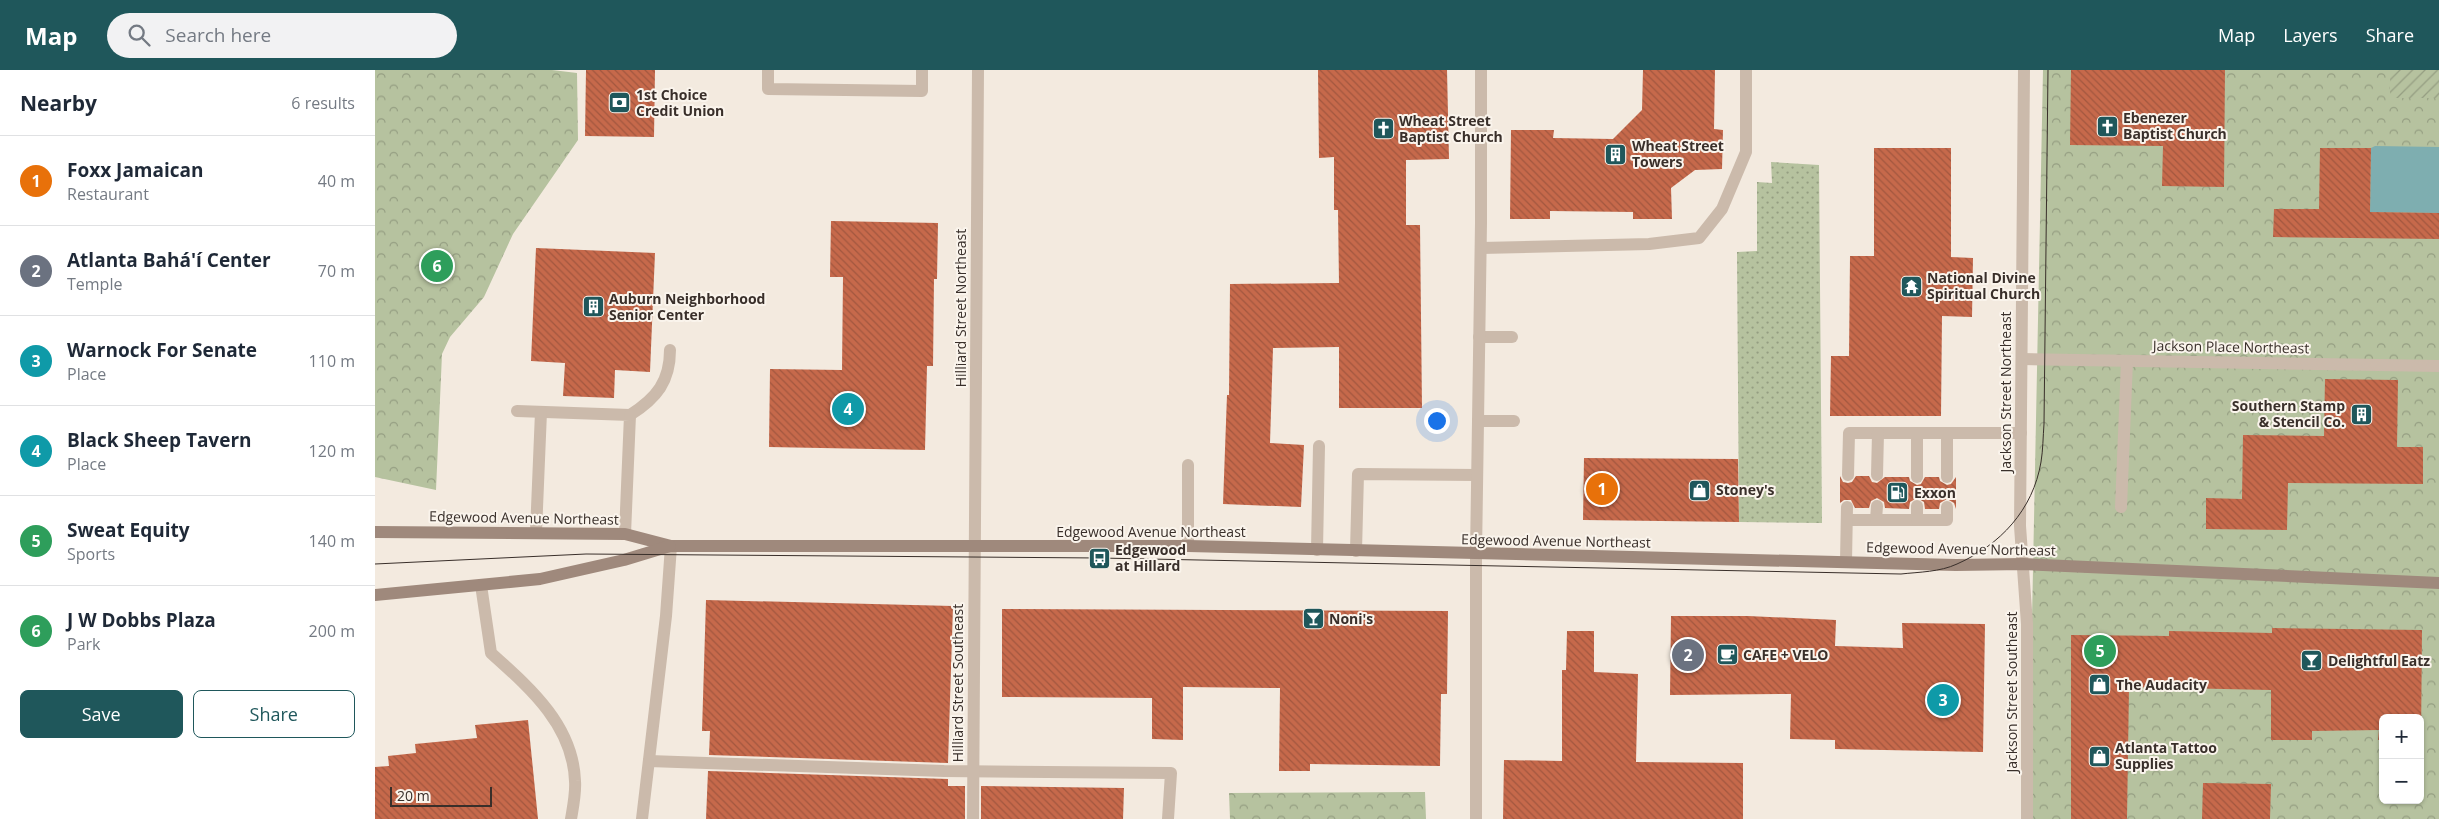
<!DOCTYPE html>
<html lang="en">
<head>
<meta charset="utf-8">
<style>
	:root { --surface:#fff; --page:#f2f2f3; --text:#1f2937; --muted:#747a83; --line:#e0e1e3; --accent:#1f575b }
	body { margin:0; font-family:"Open Sans",sans-serif; background:var(--page); color:var(--text) }
	.controls { position:absolute; right:15px; bottom:15px; display:grid; overflow:hidden; border-radius:8px; box-shadow:0 1px 4px #0004 }
	.controls button { width:45px; height:45px; display:grid; place-items:center; padding:0; border:0; border-bottom:1px solid var(--line); background:var(--surface); color:var(--text); font:25px sans-serif }
	.scale { position:absolute; left:15px; bottom:12px; width:102px; box-sizing:border-box; padding-left:5px; border:2px solid #392f2a; border-top:0; font-size:14px; line-height:18px; white-space:nowrap; color:#392f2a; -webkit-text-stroke:4px #faf4ec; paint-order:stroke }
	.you { position:absolute; left:1061px; top:350px; width:18px; height:18px; margin:-12px; border:4px solid #fff; border-radius:50%; background:#1a73e8; box-shadow:0 0 0 8px #1a73e833 }
	.badge { display:grid; place-items:center; width:32px; height:32px; border-radius:50%; background:var(--accent); color:#fff; font-size:16px; font-weight:700 }
	.pin { position:absolute; translate:-50% -50%; border:2px solid #fff; box-shadow:0 1px 5px #0006 }
	.list { margin:0; padding:0; list-style:none }
	h2 { display:flex; justify-content:space-between; align-items:center; height:65px; margin:0; padding:0 20px; font-size:21px }
	h2 small { font-size:16px; font-weight:400; color:var(--muted) }
	.list li { display:grid; grid-template-columns:32px 1fr auto; gap:15px; align-items:center; box-sizing:border-box; height:90px; padding:0 20px; border-top:1px solid var(--line) }
	.list b { display:block; font-size:19px; white-space:nowrap }
	.list p { margin:0; font-size:16px; white-space:nowrap; color:var(--muted) }
	.list em { font-size:16px; font-style:normal; color:var(--muted) }
	.actions { display:flex; gap:10px; padding:15px 20px }
	.actions a { flex:1; padding:11px 0; border:1px solid var(--accent); border-radius:8px; text-align:center; font-size:18px; color:var(--accent) }
	.actions .main { background:var(--accent); color:#fff }
	.icon { flex:none; width:28px; height:28px; fill:none; stroke:currentColor; stroke-width:2; stroke-linecap:round; stroke-linejoin:round }
	.map { position:relative; flex:none; width:2064px; height:749px; overflow:hidden }
	header { display:flex; align-items:center; gap:30px; box-sizing:border-box; height:70px; padding:0 25px; background:var(--accent); color:#fff }
	header strong { font-size:24px }
	nav { display:flex; gap:28px; margin-inline-start:auto; font-size:18px }
	.search { width:350px; height:45px; background:var(--page); display:flex; align-items:center; gap:12px; box-sizing:border-box; padding:0 18px; border-radius:28px; color:var(--muted); font-size:19px }
	main { display:flex }
	aside { flex:1; background:var(--surface) }
	.map>svg:first-child { display:block }
	.grass { fill:url(#grass-dots) }
	.park { fill:url(#park-crowns); fill-rule:evenodd }
	.garden { fill:url(#garden-furrows) }
	.water { fill:#7eaeb0 }
	.building { fill:url(#building-back-hatch) }
	.lines { fill:none; stroke-linecap:round; stroke-linejoin:round }
	.service { stroke:#cbbaab; stroke-width:12 }
	.minor { stroke:#cbbaab; stroke-width:12 }
	.tertiary { stroke:#cbbaab; stroke-width:12 }
	.secondary { stroke:#9f897c; stroke-width:12 }
	.tram { stroke:#392f2a; stroke-width:1 }
	.labels { text-anchor:middle; stroke-width:4; stroke-linejoin:round; paint-order:stroke }
	.poi-label { font-size:14px; font-weight:bold; fill:#392f2a; stroke:#faf4ec; text-anchor:start }
	.street-label { font-size:14px; fill:#392f2a; stroke:#faf4ec }
</style>
</head>
<body>
<header>
<strong>Map</strong>
<div class="search"><svg class="icon" aria-label="search" viewBox="0 0 24 24"><circle cx="10" cy="10" r="6"/><path d="M15 15l6 6"/></svg>Search here</div>
<nav><a>Map</a><a>Layers</a><a>Share</a></nav>
</header>
<main>
<aside>
<h2>Nearby<small>6 results</small></h2>
<ul class="list">
<li><span class="badge" style="background:#e8710a">1</span><div><b>Foxx Jamaican</b><p>Restaurant</p></div><em>40 m</em></li>
<li><span class="badge" style="background:#6b7280">2</span><div><b>Atlanta Bahá'í Center</b><p>Temple</p></div><em>70 m</em></li>
<li><span class="badge" style="background:#0f9aa8">3</span><div><b>Warnock For Senate</b><p>Place</p></div><em>110 m</em></li>
<li><span class="badge" style="background:#0f9aa8">4</span><div><b>Black Sheep Tavern</b><p>Place</p></div><em>120 m</em></li>
<li><span class="badge" style="background:#2e9e5b">5</span><div><b>Sweat Equity</b><p>Sports</p></div><em>140 m</em></li>
<li><span class="badge" style="background:#2e9e5b">6</span><div><b>J W Dobbs Plaza</b><p>Park</p></div><em>200 m</em></li>
</ul>
<div class="actions"><a class="main">Save</a><a>Share</a></div>
</aside>
<div class="map">
<svg width="2064" height="749" viewBox="0 0 2064 749">
	<defs>
		<pattern id="grass-dots" width="8" height="8" patternUnits="userSpaceOnUse" patternTransform="scale(1.25)"><rect width="8" height="8" fill="#b6c29f"/><path d="M2 2h.1M6 6h.1" fill="none" stroke="#959e82" stroke-width="1.8" stroke-linecap="round"/></pattern>
		<pattern id="park-crowns" width="20" height="18" patternUnits="userSpaceOnUse" patternTransform="scale(1.25)"><rect width="20" height="18" fill="#b6c29f"/><path d="M2 6a3 3 0 1 1 6 0M12 15a3 3 0 1 1 6 0" fill="none" stroke="#959e82"/></pattern>
		<pattern id="garden-furrows" width="10" height="10" patternUnits="userSpaceOnUse" patternTransform="scale(1.25)"><rect width="10" height="10" fill="#b6c29f"/><path d="M-1 1l2-2M0 10L10 0M9 11l2-2" fill="none" stroke="#959e82"/></pattern>
		<pattern id="building-back-hatch" width="6" height="6" patternUnits="userSpaceOnUse" patternTransform="scale(1.25)"><rect width="6" height="6" fill="#c6694b"/><path d="M-1 5l2 2M0 0l6 6M5-1l2 2" fill="none" stroke="#a2573f"/></pattern>
	</defs>
	<rect width="100%" height="100%" fill="#f3eadf"/>
	<polygon class="grass" points="1396,92 1444,95 1447,453 1364,452 1362,182 1382,181 1382,112 1397,113"/>
	<g class="park">
		<polygon points="0,0 177,0 202,3 203,70 138,164 109,227 75,267 67,284 61,420 0,407"/>
		<path d="M1668,0H2064V749H1653ZM2008,648H2045V730H2008Z"/>
		<polygon points="1050,722 1051,749 855,749 854,723"/>
	</g>
	<rect class="garden" x="2015" y="0" width="49" height="28"/>
	<polygon class="water" points="2000,76 2064,77 2064,143 1995,142 1996,78"/>
	<g class="building">
		<polygon points="211,0 280,0 279,67 210,66"/>
		<polygon points="943,0 1072,0 1074,89 1031,90 1031,155 1045,155 1047,338 964,338 964,277 898,278 895,373 929,375 926,437 848,434 852,325 854,325 855,214 964,213 963,140 959,140 959,87 944,88"/>
		<polygon points="1268,0 1340,0 1339,59 1348,60 1347,99 1320,100 1296,118 1297,149 1258,149 1258,142 1175,141 1175,149 1135,149 1136,60 1179,60 1178,68 1238,69 1267,40"/>
		<polygon points="1696,0 1850,0 1849,117 1787,116 1788,76 1695,75"/>
		<polygon points="1499,78 1576,78 1576,187 1598,188 1597,247 1567,246 1566,346 1455,346 1456,286 1474,286 1475,186 1499,186"/>
		<polygon points="1945,78 1996,78 1995,142 2064,143 2064,169 1898,167 1899,139 1944,139"/>
		<polygon points="456,151 563,153 562,209 559,209 558,296 552,296 550,380 394,377 395,299 467,300 468,207 455,207"/>
		<polygon points="161,178 280,183 275,302 240,300 239,328 188,326 190,293 156,291"/>
		<polygon points="1950,309 2023,310 2022,377 2048,377 2048,414 1913,413 1912,460 1831,459 1831,428 1867,429 1868,365 1949,366"/>
		<polygon points="1209,388 1363,389 1364,452 1208,450"/>
		<polygon points="1465,406 1468,412 1473,413 1477,412 1481,406 1494,406 1497,412 1502,413 1510,407 1534,407 1535,411 1542,415 1546,414 1550,407 1564,407 1565,411 1572,415 1576,414 1581,407 1581,439 1579,433 1572,429 1565,433 1564,439 1550,439 1549,432 1542,428 1535,432 1534,439 1510,438 1509,432 1502,428 1496,431 1494,438 1480,438 1476,430 1469,430 1465,433"/>
		<polygon points="331,530 578,536 573,693 334,685 335,661 327,661"/>
		<polygon points="627,539 1073,541 1072,624 1066,624 1065,696 935,694 935,701 904,701 905,618 808,617 808,670 777,669 777,628 627,627"/>
		<polygon points="1296,546 1373,546 1461,550 1460,576 1528,578 1527,553 1610,554 1608,682 1460,679 1460,670 1415,669 1416,624 1295,625"/>
		<polygon points="1897,558 2047,560 2046,670 2045,648 2008,648 2008,670 2003,670 2004,660 1937,661 1937,670 1896,670 1896,620 1754,617 1752,749 1696,749 1696,565 1794,566 1794,561 1897,563"/>
		<polygon points="1192,561 1219,561 1219,602 1263,604 1261,692 1368,693 1368,749 1128,749 1129,690 1187,691 1187,600 1191,600"/>
		<polygon points="153,650 163,749 0,749 0,697 14,696 13,686 41,683 40,674 102,668 100,655"/>
		<polygon points="333,701 573,709 573,716 590,716 590,749 331,749"/>
		<polygon points="1828,713 1896,714 1895,749 1827,749"/>
		<polygon points="606,716 749,718 748,749 606,749"/>
	</g>
	<g class="lines">
		<g class="service">
			<polyline points="393,0 393,19 547,21 547,0"/>
			<polyline points="1106,178 1274,174 1324,168 1347,139 1371,82 1371,0"/>
			<polyline points="1104,267 1137,267"/>
			<polyline points="1647,289 2064,296"/>
			<polyline points="142,341 255,345 250,464"/>
			<path d="M255,345C282,328 295,311 295,280"/>
			<polyline points="1103,351 1139,351"/>
			<polyline points="1542,363 1542,407"/>
			<polyline points="1572,363 1572,407"/>
			<polyline points="813,395 813,476"/>
			<polyline points="1473,405 1474,363 1646,363"/>
			<polyline points="1502,405 1503,363"/>
			<polyline points="1746,437 1752,291"/>
			<polyline points="1472,450 1501,450 1502,436"/>
			<polyline points="1501,450 1542,450 1542,436"/>
			<polyline points="1542,450 1572,450 1572,437"/>
			<polyline points="161,462 166,342"/>
			<polyline points="942,480 944,376"/>
			<polyline points="981,481 983,404 1102,405"/>
			<polyline points="1471,492 1472,437"/>
			<path d="M106,515L116,583C155,618 198,655 200,711C201,723 198,737 196,749"/>
			<polyline points="274,691 569,701 796,703 793,749"/>
			<polyline points="267,749 291,546 296,476"/>
		</g>
		<g class="minor">
			<polyline points="598,749 603,0"/>
			<polyline points="1101,749 1101,484 1106,153 1106,0"/>
		</g>
		<polyline class="tertiary" points="1649,0 1645,456 1652,554 1652,749"/>
		<g class="secondary">
			<polyline points="0,462 250,464 296,476 813,476 1581,495 1648,494 2064,513"/>
			<polyline points="0,525 165,509 249,490 295,476"/>
		</g>
		<path class="tram" d="M0,494L211,484L724,488L1526,504C1544,502 1565,502 1582,494C1625,475 1658,440 1666,392C1668,380 1668,367 1669,354L1673,0"/>
	</g>
	<defs>
		<symbol id="bank-square" viewBox="-11 -11 22 22"><rect x="-9" y="-9" width="18" height="18" rx="4" fill="#1f575b" stroke="#faf4ec"/><path d="M-6-4H6V4H-6ZM0-2.3a2.3 2.3 0 1 0 0 4.6a2.3 2.3 0 1 0 0-4.6Z" fill="#fff"/></symbol>
		<symbol id="church-square" viewBox="-11 -11 22 22"><rect x="-9" y="-9" width="18" height="18" rx="4" fill="#1f575b" stroke="#faf4ec"/><path d="M-1.2-6h2.4v3.5h3.3v2.4h-3.3V6h-2.4V-.1h-3.3v-2.4h3.3Z" fill="#fff"/></symbol>
		<symbol id="building-square" viewBox="-11 -11 22 22"><rect x="-9" y="-9" width="18" height="18" rx="4" fill="#1f575b" stroke="#faf4ec"/><path d="M-4-6H4V6H1V3H-1V6H-4ZM-2.5-4.3h1.7v1.8h-1.7ZM.8-4.3h1.7v1.8H.8ZM-2.5-1h1.7V.8h-1.7ZM.8-1h1.7V.8H.8Z" fill="#fff"/></symbol>
		<symbol id="temple-square" viewBox="-11 -11 22 22"><rect x="-9" y="-9" width="18" height="18" rx="4" fill="#1f575b" stroke="#faf4ec"/><path d="M0-6L5-2H3V0L6.5 2.5H4V6H1.5V3h-3V6H-4V2.5H-6.5L-3 0V-2H-5Z" fill="#fff"/></symbol>
		<symbol id="shop-square" viewBox="-11 -11 22 22"><rect x="-9" y="-9" width="18" height="18" rx="4" fill="#1f575b" stroke="#faf4ec"/><path d="M-5-2.5h2.3a2.7 3.5 0 0 1 5.4 0H5L5.5 6h-11ZM-1.5-2.5h3a1.5 2.3 0 0 0-3 0Z" fill="#fff"/></symbol>
		<symbol id="fuel-square" viewBox="-11 -11 22 22"><rect x="-9" y="-9" width="18" height="18" rx="4" fill="#1f575b" stroke="#faf4ec"/><path d="M-5.5-6h7V0h2V4h1.3V-2.5L3-4.5l.8-.8L6-3V5H2.5V1h-1V6h-7ZM-4.2-4.7v3.2H.2V-4.7Z" fill="#fff"/></symbol>
		<symbol id="bus-square" viewBox="-11 -11 22 22"><rect x="-9" y="-9" width="18" height="18" rx="4" fill="#1f575b" stroke="#faf4ec"/><path d="M-5-6H5V4H4V6H2V4H-2V6H-4V4H-5ZM-3.5-4V0h7V-4ZM-3.5 1.2v1.5H-2V1.2ZM2 1.2v1.5H3.5V1.2Z" fill="#fff"/></symbol>
		<symbol id="bar-square" viewBox="-11 -11 22 22"><rect x="-9" y="-9" width="18" height="18" rx="4" fill="#1f575b" stroke="#faf4ec"/><path d="M-6-5H6L.8 .8V4.5H3.5V6h-7V4.5H-.8V.8Z" fill="#fff"/></symbol>
		<symbol id="cafe-square" viewBox="-11 -11 22 22"><rect x="-9" y="-9" width="18" height="18" rx="4" fill="#1f575b" stroke="#faf4ec"/><path d="M-5.5-4.5H6V0H3Q3 3.5 0 3.5H-2.5Q-5.5 3.5-5.5 0ZM3-3.2v2h1.7v-2ZM-6 4.5H4V6H-6Z" fill="#fff"/></symbol>
	</defs>
	<g fill-rule="evenodd">
		<use href="#bank-square" x="232" y="20" width="25" height="25"/>
		<use href="#church-square" x="1720" y="44" width="25" height="25"/>
		<use href="#church-square" x="996" y="46" width="25" height="25"/>
		<use href="#building-square" x="1228" y="72" width="25" height="25"/>
		<use href="#temple-square" x="1524" y="204" width="25" height="25"/>
		<use href="#building-square" x="206" y="224" width="25" height="25"/>
		<use href="#building-square" x="1974" y="332" width="25" height="25"/>
		<use href="#shop-square" x="1312" y="408" width="25" height="25"/>
		<use href="#fuel-square" x="1510" y="410" width="25" height="25"/>
		<use href="#bus-square" x="712" y="476" width="25" height="25"/>
		<use href="#bar-square" x="926" y="536" width="25" height="25"/>
		<use href="#cafe-square" x="1340" y="572" width="25" height="25"/>
		<use href="#bar-square" x="1924" y="578" width="25" height="25"/>
		<use href="#shop-square" x="1712" y="602" width="25" height="25"/>
		<use href="#shop-square" x="1712" y="674" width="25" height="25"/>
	</g>
	<g class="labels">
		<g class="poi-label">
			<text x="261" y="30">1st Choice<tspan x="261" dy="16">Credit Union</tspan></text>
			<text x="1748" y="53">Ebenezer<tspan x="1748" dy="16">Baptist Church</tspan></text>
			<text x="1024" y="56">Wheat Street<tspan x="1024" dy="16">Baptist Church</tspan></text>
			<text x="1257" y="81">Wheat Street<tspan x="1257" dy="16">Towers</tspan></text>
			<text x="1552" y="213">National Divine<tspan x="1552" dy="16">Spiritual Church</tspan></text>
			<text x="234" y="234">Auburn Neighborhood<tspan x="234" dy="16">Senior Center</tspan></text>
			<text x="1970" y="341" text-anchor="end">Southern Stamp<tspan x="1970" dy="16">&amp; Stencil Co.</tspan></text>
			<text x="1341" y="425">Stoney's</text>
			<text x="1539" y="428">Exxon</text>
			<text x="740" y="485">Edgewood<tspan x="740" dy="16">at Hillard</tspan></text>
			<text x="954" y="554">Noni's</text>
			<text x="1368" y="590">CAFE + VELO</text>
			<text x="1953" y="596">Delightful Eatz</text>
			<text x="1741" y="620">The Audacity</text>
			<text x="1740" y="683">Atlanta Tattoo<tspan x="1740" dy="16">Supplies</tspan></text>
		</g>
		<g class="street-label">
			<text transform="translate(586 238) rotate(-90)" y="5">Hilliard Street Northeast</text>
			<text transform="translate(1856 277) rotate(1)" y="5">Jackson Place Northeast</text>
			<text transform="translate(1631 322) rotate(-90)" y="5">Jackson Street Northeast</text>
			<text transform="translate(149 448) rotate(1)" y="5">Edgewood Avenue Northeast</text>
			<text x="776" y="467">Edgewood Avenue Northeast</text>
			<text transform="translate(1181 471) rotate(1)" y="5">Edgewood Avenue Northeast</text>
			<text transform="translate(1586 479) rotate(1)" y="5">Edgewood Avenue Northeast</text>
			<text transform="translate(583 613) rotate(-90)" y="5">Hilliard Street Southeast</text>
			<text transform="translate(1637 622) rotate(-90)" y="5">Jackson Street Southeast</text>
		</g>
	</g>
</svg>
<div class="controls">
<button>+</button>
<button>−</button>
</div>
<div class="scale">20 m</div>
<div class="you"></div>
<div class="pin badge" style="left:1227px;top:419px;background:#e8710a">1</div>
<div class="pin badge" style="left:1313px;top:585px;background:#6b7280">2</div>
<div class="pin badge" style="left:1568px;top:630px;background:#0f9aa8">3</div>
<div class="pin badge" style="left:473px;top:339px;background:#0f9aa8">4</div>
<div class="pin badge" style="left:1725px;top:581px;background:#2e9e5b">5</div>
<div class="pin badge" style="left:62px;top:196px;background:#2e9e5b">6</div>
</div>
</main>
</body>
</html>
